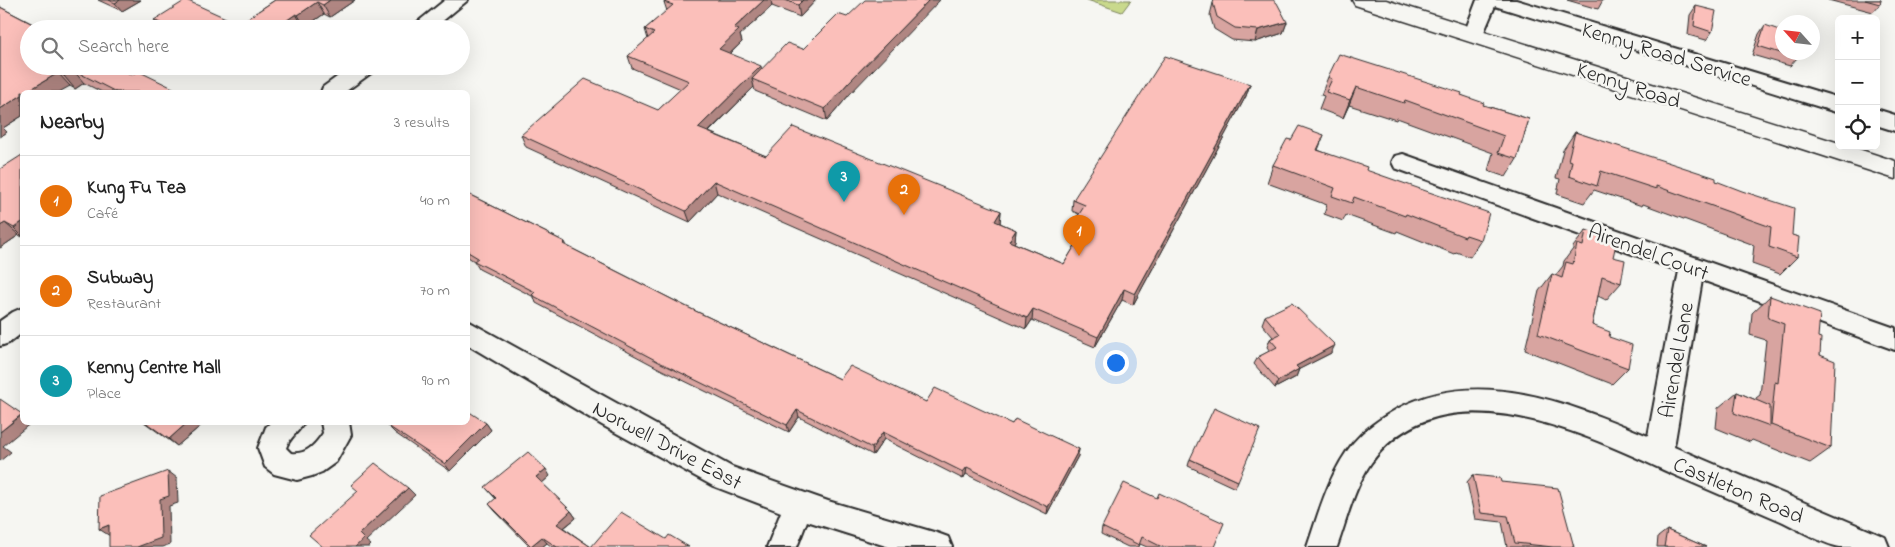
<!DOCTYPE html>
<html lang="en">
<head>
<meta charset="utf-8">
<style>
	:root { --surface:#fff; --page:#f2f2f2; --text:#222; --muted:#767676; --line:#e0e0e0; --accent:#1f6fb2 }
	body { margin:0; font-family:"Indie Flower",sans-serif; background:var(--page); color:var(--text) }
	.controls { position:absolute; right:15px; top:15px; display:grid; overflow:hidden; border-radius:8px; box-shadow:0 5px 20px #0002 }
	.controls button { width:45px; height:45px; display:grid; place-items:center; padding:0; border:0; border-bottom:1px solid var(--line); background:var(--surface); color:var(--text); font:25px sans-serif }
	.compass { position:absolute; left:1775px; top:15px; width:45px; height:45px; border-radius:50%; background:var(--surface); box-shadow:0 5px 20px #0002; rotate:297deg }
	.you { position:absolute; left:1115px; top:362px; width:18px; height:18px; margin:-12px; border:4px solid #fff; border-radius:50%; background:#1a73e8; box-shadow:0 0 0 8px #1a73e833 }
	.badge { display:grid; place-items:center; width:32px; height:32px; border-radius:50%; background:var(--accent); color:#fff; font-size:16px; font-weight:700 }
	.pin { position:absolute; translate:-50% -41px; filter:drop-shadow(0 1px 2px #0008) }
	.pin::after { content:''; position:absolute; top:26px; width:18px; height:15px; background:inherit; clip-path:polygon(0 0,100% 0,50% 100%) }
	.list { margin:0; padding:0; list-style:none }
	h2 { display:flex; justify-content:space-between; align-items:center; height:65px; margin:0; padding:0 20px; font-size:21px }
	h2 small { font-size:16px; font-weight:400; color:var(--muted) }
	.list li { display:grid; grid-template-columns:32px 1fr auto; gap:15px; align-items:center; box-sizing:border-box; height:90px; padding:0 20px; border-top:1px solid var(--line) }
	.list b { display:block; font-size:19px; white-space:nowrap }
	.list p { margin:0; font-size:16px; white-space:nowrap; color:var(--muted) }
	.list em { font-size:16px; font-style:normal; color:var(--muted) }
	.icon { flex:none; width:28px; height:28px; fill:none; stroke:currentColor; stroke-width:2; stroke-linecap:round; stroke-linejoin:round }
	.map { position:relative; flex:none; width:1895px; height:547px; overflow:hidden }
	.search { position:absolute; background:var(--surface); box-shadow:0 5px 20px #0002; left:20px; top:20px; width:450px; height:55px; display:flex; align-items:center; gap:12px; box-sizing:border-box; padding:0 18px; border-radius:28px; color:var(--muted); font-size:19px }
	.panel { position:absolute; background:var(--surface); box-shadow:0 5px 20px #0002; left:20px; top:90px; width:450px; height:335px; border-radius:8px }
	.map>svg:first-child { display:block }
	.green { fill:#c9d98c; stroke:#7a825c }
	.lines { fill:none; stroke-linecap:round; stroke-linejoin:round }
	.minor-casing { stroke:#2b2b2b; stroke-width:4 }
	.primary-casing { stroke:#2b2b2b; stroke-width:3 }
	.minor { fill:#f6f6f2; fill-rule:evenodd }
	.primary { fill:#f6f6f2; fill-rule:evenodd }
	.wall { fill:#d8a4a0; stroke:#2b2b2b }
	.shaded-wall { fill:#b08682; stroke:#2b2b2b }
	.building { fill:#fbbfba; stroke:#2b2b2b }
	.labels { text-anchor:middle; stroke-width:5; stroke-linejoin:round; paint-order:stroke }
	.street-label { font-size:22px; fill:#2b2b2b; stroke:#f6f6f2 }
</style>
</head>
<body>
<div class="map">
<svg width="1895" height="547" viewBox="0 0 1895 547">
	<rect width="100%" height="100%" fill="#f6f6f2"/>
	<filter id="ink" filterUnits="userSpaceOnUse"><feTurbulence type="fractalNoise" baseFrequency=".02" numOctaves="2"/><feDisplacementMap in="SourceGraphic" scale="10" xChannelSelector="R" yChannelSelector="G"/><feConvolveMatrix kernelMatrix="1 2 1 2 8 2 1 2 1" color-interpolation-filters="sRGB"/></filter>
	<g filter="url(#ink)">
		<polygon class="green" points="1087,0 1131,0 1122,12"/>
		<g class="lines">
			<defs>
				<g id="minor">
					<polygon points="445,0 468,0 433,29 409,29"/>
					<polygon points="1477,0 1516,0 1839,98 1839,113 1495,6 1481,39 1474,41 1467,39 1464,34"/>
					<polygon points="352,66 377,66 374,71 345,92 321,92 323,87"/>
					<polygon points="1876,109 1895,115 1895,131 1876,125"/>
					<path d="M1403,154L1895,328V350L1702,280L1674,447L1885,537L1889,547C1874,547 1855,547 1840,547C1822,544 1798,529 1781,521C1744,505 1707,489 1670,473C1585,434 1442,364 1371,463C1354,488 1347,519 1337,547H1307C1319,512 1329,473 1353,443C1365,429 1381,418 1397,409C1478,365 1571,404 1648,436L1679,271L1395,168L1392,162L1395,156Z"/>
					<polygon points="22,308 22,333 9,343 0,346 0,321 13,312"/>
					<polygon points="468,321 732,467 828,501 937,533 948,537 952,547 889,547 807,521 797,547 767,547 781,512 713,486 602,425 468,345"/>
					<path d="M271,422H304C299,432 289,438 286,448L291,453C306,455 315,445 323,433L321,422H349L351,435L336,462L322,472L312,476L297,480L274,474L265,467L258,448L266,427Z"/>
				</g>
				<polygon id="primary" points="1352,0 1386,0 1839,143 1839,146 1849,146 1895,161 1895,179 1355,5"/>
			</defs>
			<use href="#minor" class="minor-casing"/>
			<use href="#primary" class="primary-casing"/>
			<use href="#minor" class="minor"/>
			<use href="#primary" class="primary"/>
		</g>
		<g class="wall">
			<polygon points="98,0 141,0 122,11"/>
			<polygon points="275,0 355,0 330,17 324,14 305,27 303,26 299,29 161,29 154,20 239,24"/>
			<polygon points="667,0 816,0 800,17 772,6 740,35 742,42 730,54 762,70 849,95 827,121 755,91 754,87 709,132 766,156 1001,211 1000,223 1016,230 1015,241 1014,243 1064,264 1080,237 1072,234 1074,222 1079,214 1072,211 1073,200 1250,84 1246,96 1133,305 1122,300 1095,347 1032,320 1026,329 717,193 690,222 526,147 521,135 658,110 681,89 632,68 628,56 648,39 645,29 667,11 664,2"/>
			<polygon points="1567,0 1603,0 1598,9"/>
			<polygon points="1828,0 1881,0 1880,4 1873,12"/>
			<polygon points="1213,3 1287,22 1283,33 1255,42 1232,40 1214,29 1210,15"/>
			<polygon points="1696,6 1712,32 1706,40 1688,35 1690,15"/>
			<polygon points="0,7 132,75 181,92 102,92 84,83 75,89 70,86 22,92 22,116 3,128 7,132 0,137"/>
			<polygon points="1765,25 1797,58 1790,66 1752,55 1759,34"/>
			<polygon points="1839,47 1839,82 1837,81"/>
			<polygon points="1328,77 1461,95 1483,105 1529,119 1517,159 1506,177 1488,171 1493,153 1397,118 1396,120 1349,105 1343,118 1319,109 1324,96 1321,95"/>
			<polygon points="1575,132 1716,181 1792,235 1797,257 1780,274 1752,264 1754,245 1643,204 1642,206 1594,190 1584,203 1557,194 1560,179 1556,178 1563,150"/>
			<polygon points="1324,135 1318,150 1366,170 1481,240 1470,257 1456,252 1454,254 1397,231 1396,233 1346,215 1343,221 1324,214 1327,205 1267,183 1273,165 1291,140"/>
			<polygon points="22,155 22,237 19,235 0,248"/>
			<polygon points="468,194 565,242 567,246 687,307 840,379 926,402 1012,424 1079,449 1078,456 1047,514 966,474 963,479 884,439 873,455 799,417 789,432 662,370 536,303 534,297 479,269 474,261 468,257"/>
			<polygon points="1586,230 1613,257 1621,283 1606,300 1598,296 1592,325 1609,337 1628,368 1612,384 1525,350 1539,291 1552,274 1555,276 1563,266 1564,261 1573,249 1573,247"/>
			<polygon points="1770,296 1818,337 1831,448 1810,463 1752,440 1750,442 1716,428 1718,408 1737,392 1756,400 1756,398 1760,395 1766,340 1750,335 1752,313"/>
			<polygon points="1265,316 1331,353 1299,369 1296,377 1275,388 1254,364 1258,357 1270,351 1267,347 1270,339 1273,337 1262,324"/>
			<polygon points="144,422 205,422 177,446"/>
			<polygon points="486,423 491,430 450,471 395,433 388,426"/>
			<polygon points="1190,459 1238,481 1235,488 1188,466"/>
			<polygon points="1473,475 1501,482 1574,547 1507,547 1502,522 1475,519 1467,482"/>
			<polygon points="550,476 542,483 571,511 576,518 564,528 591,547 552,547 547,543 542,547 530,547 495,511 489,504 496,499 485,487"/>
			<polygon points="1102,527 1214,547 1147,547 1140,544 1139,547 1128,547 1101,534"/>
			<polygon points="1667,530 1706,547 1657,547 1658,537"/>
		</g>
		<g class="shaded-wall">
			<polygon points="120,0 141,0 122,11 115,3"/>
			<polygon points="330,0 355,0 330,17 323,5"/>
			<polygon points="764,0 771,0 772,6 740,35 742,42 722,61 719,49 734,28"/>
			<polygon points="803,0 816,0 800,17 798,5"/>
			<polygon points="929,0 940,0 849,95 827,121 825,109 848,83"/>
			<polygon points="317,2 324,14 305,27 298,15"/>
			<polygon points="296,14 303,26 299,29 274,29"/>
			<polygon points="1287,22 1283,33 1255,42 1258,30"/>
			<polygon points="761,66 763,78 752,79 754,87 701,139 698,128"/>
			<polygon points="73,70 84,83 75,89 64,76"/>
			<polygon points="58,73 70,86 59,92 26,92"/>
			<polygon points="1250,84 1246,96 1133,305 1135,294"/>
			<polygon points="1356,87 1349,105 1343,118 1350,100"/>
			<polygon points="22,95 22,116 3,128 7,132 0,137 0,109"/>
			<polygon points="714,181 717,193 690,222 686,211"/>
			<polygon points="1001,211 1000,223 994,232 995,221"/>
			<polygon points="22,222 22,236 14,228"/>
			<polygon points="5,223 19,235 0,248 0,226"/>
			<polygon points="1016,230 1015,241 1008,253 1009,241"/>
			<polygon points="1124,289 1122,300 1095,347 1098,337"/>
			<polygon points="1033,309 1032,320 1026,329 1027,318"/>
			<polygon points="1335,345 1331,353 1292,373 1296,366"/>
			<polygon points="1299,369 1296,377 1275,388 1278,381"/>
			<polygon points="797,410 799,417 789,432 787,425"/>
			<polygon points="22,415 22,422 32,422 3,446 11,452 0,461 0,432"/>
			<polygon points="188,422 205,422 177,446 169,439"/>
			<polygon points="486,423 491,430 450,471 445,464"/>
			<polygon points="883,432 884,439 873,455 872,448"/>
			<polygon points="1079,449 1078,456 1047,514 1048,507"/>
			<polygon points="967,467 966,474 963,479 963,472"/>
			<polygon points="546,469 550,476 541,484 536,477"/>
			<polygon points="168,471 177,478 178,503 169,506 170,544 163,547 137,547 160,499"/>
			<polygon points="408,488 415,495 366,541 371,545 369,547 355,547 359,534"/>
			<polygon points="571,511 576,518 561,530 557,524"/>
			<polygon points="109,525 110,536 99,529"/>
			<polygon points="542,537 547,543 542,547 532,547 531,546"/>
		</g>
		<g class="building">
			<polygon points="109,0 120,0 115,3"/>
			<polygon points="186,0 239,24 275,0 330,0 323,5 317,2 298,15 296,14 274,29 172,29 154,20"/>
			<polygon points="667,0 764,0 734,28 739,30 719,49 761,66 698,128 766,156 793,127 1001,211 995,221 1016,230 1009,241 1064,264 1086,227 1074,222 1085,205 1073,200 1165,56 1250,84 1135,294 1124,289 1098,337 1033,309 1027,318 714,181 686,211 521,135 585,79 658,110 689,81 628,56 654,33 645,29 673,5 664,2"/>
			<polygon points="785,0 803,0 798,5"/>
			<polygon points="865,0 929,0 848,83 825,109 752,79 787,43 803,49 838,14 847,17"/>
			<polygon points="1214,0 1273,0 1277,3 1287,22 1258,30 1235,28 1217,17 1213,3"/>
			<polygon points="1865,0 1881,0 1880,4"/>
			<polygon points="1696,6 1716,11 1712,32 1694,26"/>
			<polygon points="0,7 42,29 29,29 29,66 115,66 132,75 138,71 181,92 116,92 73,70 64,76 58,73 26,92 22,92 22,95 0,109"/>
			<polygon points="1765,25 1782,31 1782,52 1797,52 1797,58 1758,46"/>
			<polygon points="1339,54 1462,93 1461,95 1484,103 1483,105 1529,119 1517,159 1498,153 1504,136 1405,100 1404,103 1356,87 1350,100 1326,92 1332,79 1328,77"/>
			<polygon points="1299,126 1324,135 1317,150 1367,167 1366,170 1489,213 1481,240 1466,235 1465,237 1406,214 1405,216 1354,197 1352,203 1332,196 1335,188 1273,165 1287,139 1291,140"/>
			<polygon points="1575,132 1716,178 1716,181 1742,191 1794,208 1792,235 1799,237 1797,257 1769,247 1771,227 1656,186 1656,189 1601,171 1597,186 1569,176 1572,161 1568,160"/>
			<polygon points="22,155 22,222 14,228 5,223 0,226 0,169"/>
			<polygon points="468,194 565,242 563,244 687,307 840,379 850,366 926,402 935,388 1012,424 1015,419 1079,449 1048,507 967,467 963,472 883,432 872,448 797,410 787,425 659,362 532,295 535,292 474,261 478,258 468,252"/>
			<polygon points="1586,230 1617,240 1613,257 1625,260 1621,283 1602,276 1592,325 1610,332 1609,337 1632,345 1628,368 1538,334 1552,274 1562,278 1566,262 1573,264 1577,244 1583,246"/>
			<polygon points="1770,296 1820,314 1818,337 1821,338 1820,355 1835,361 1831,448 1771,425 1775,382 1778,383 1784,324 1768,318"/>
			<polygon points="1292,303 1335,345 1296,366 1299,369 1278,381 1258,357 1277,347 1270,339 1280,334 1265,316"/>
			<polygon points="1737,392 1770,406 1770,426 1734,413"/>
			<polygon points="0,399 22,414 0,432"/>
			<polygon points="1214,408 1260,429 1238,481 1190,459"/>
			<polygon points="468,411 486,423 445,464 388,426 392,422 468,422"/>
			<polygon points="145,422 188,422 169,439"/>
			<polygon points="528,452 546,469 536,477 571,511 557,524 591,547 557,547 542,537 531,546 489,504 496,498 485,487"/>
			<polygon points="375,463 408,488 359,534 364,539 355,547 323,547 309,535 358,491 351,485"/>
			<polygon points="168,471 169,496 160,499 161,538 137,547 109,547 109,525 99,529 100,496"/>
			<polygon points="1473,475 1500,478 1501,482 1558,488 1574,547 1553,547 1515,543 1508,516 1481,513"/>
			<polygon points="1124,483 1157,498 1159,493 1224,523 1214,547 1162,547 1142,537 1139,545 1102,527"/>
			<polygon points="621,512 666,539 669,535 689,547 591,547"/>
			<polygon points="1667,530 1706,547 1664,547"/>
		</g>
	</g>
	<g class="labels">
		<g class="street-label">
			<text transform="translate(1667 53) rotate(17)" y="8">Kenny Road Service</text>
			<text transform="translate(1629 84) rotate(18)" y="8">Kenny Road</text>
			<text transform="translate(1649 251) rotate(20)" y="8">Airendel Court</text>
			<text transform="translate(1675 360) rotate(-80)" y="8">Airendel Lane</text>
			<text transform="translate(668 444) rotate(28)" y="8">Norwell Drive East</text>
			<text transform="translate(1739 489) rotate(23)" y="8">Castleton Road</text>
		</g>
	</g>
</svg>
<div class="controls">
<button>+</button>
<button>−</button>
<button><svg class="icon" aria-label="locate" viewBox="0 0 24 24"><circle cx="12" cy="12" r="6"/><path d="M12 2v4M12 18v4M2 12h4M18 12h4"/></svg></button>
</div>
<svg class="compass" viewBox="-18 -18 36 36"><path d="M0-13l5 13h-10z" fill="#e53935"/><path d="M0 13l5-13h-10z" fill="#767676"/></svg>
<div class="you"></div>
<div class="pin badge" style="left:1079px;top:256px;background:#e8710a">1</div>
<div class="pin badge" style="left:904px;top:215px;background:#e8710a">2</div>
<div class="pin badge" style="left:844px;top:202px;background:#0f9aa8">3</div>
<div class="search"><svg class="icon" aria-label="search" viewBox="0 0 24 24"><circle cx="10" cy="10" r="6"/><path d="M15 15l6 6"/></svg>Search here</div>
<section class="panel">
<h2>Nearby<small>3 results</small></h2>
<ul class="list">
<li><span class="badge" style="background:#e8710a">1</span><div><b>Kung Fu Tea</b><p>Café</p></div><em>40 m</em></li>
<li><span class="badge" style="background:#e8710a">2</span><div><b>Subway</b><p>Restaurant</p></div><em>70 m</em></li>
<li><span class="badge" style="background:#0f9aa8">3</span><div><b>Kenny Centre Mall</b><p>Place</p></div><em>90 m</em></li>
</ul>
</section>
</div>
</body>
</html>
